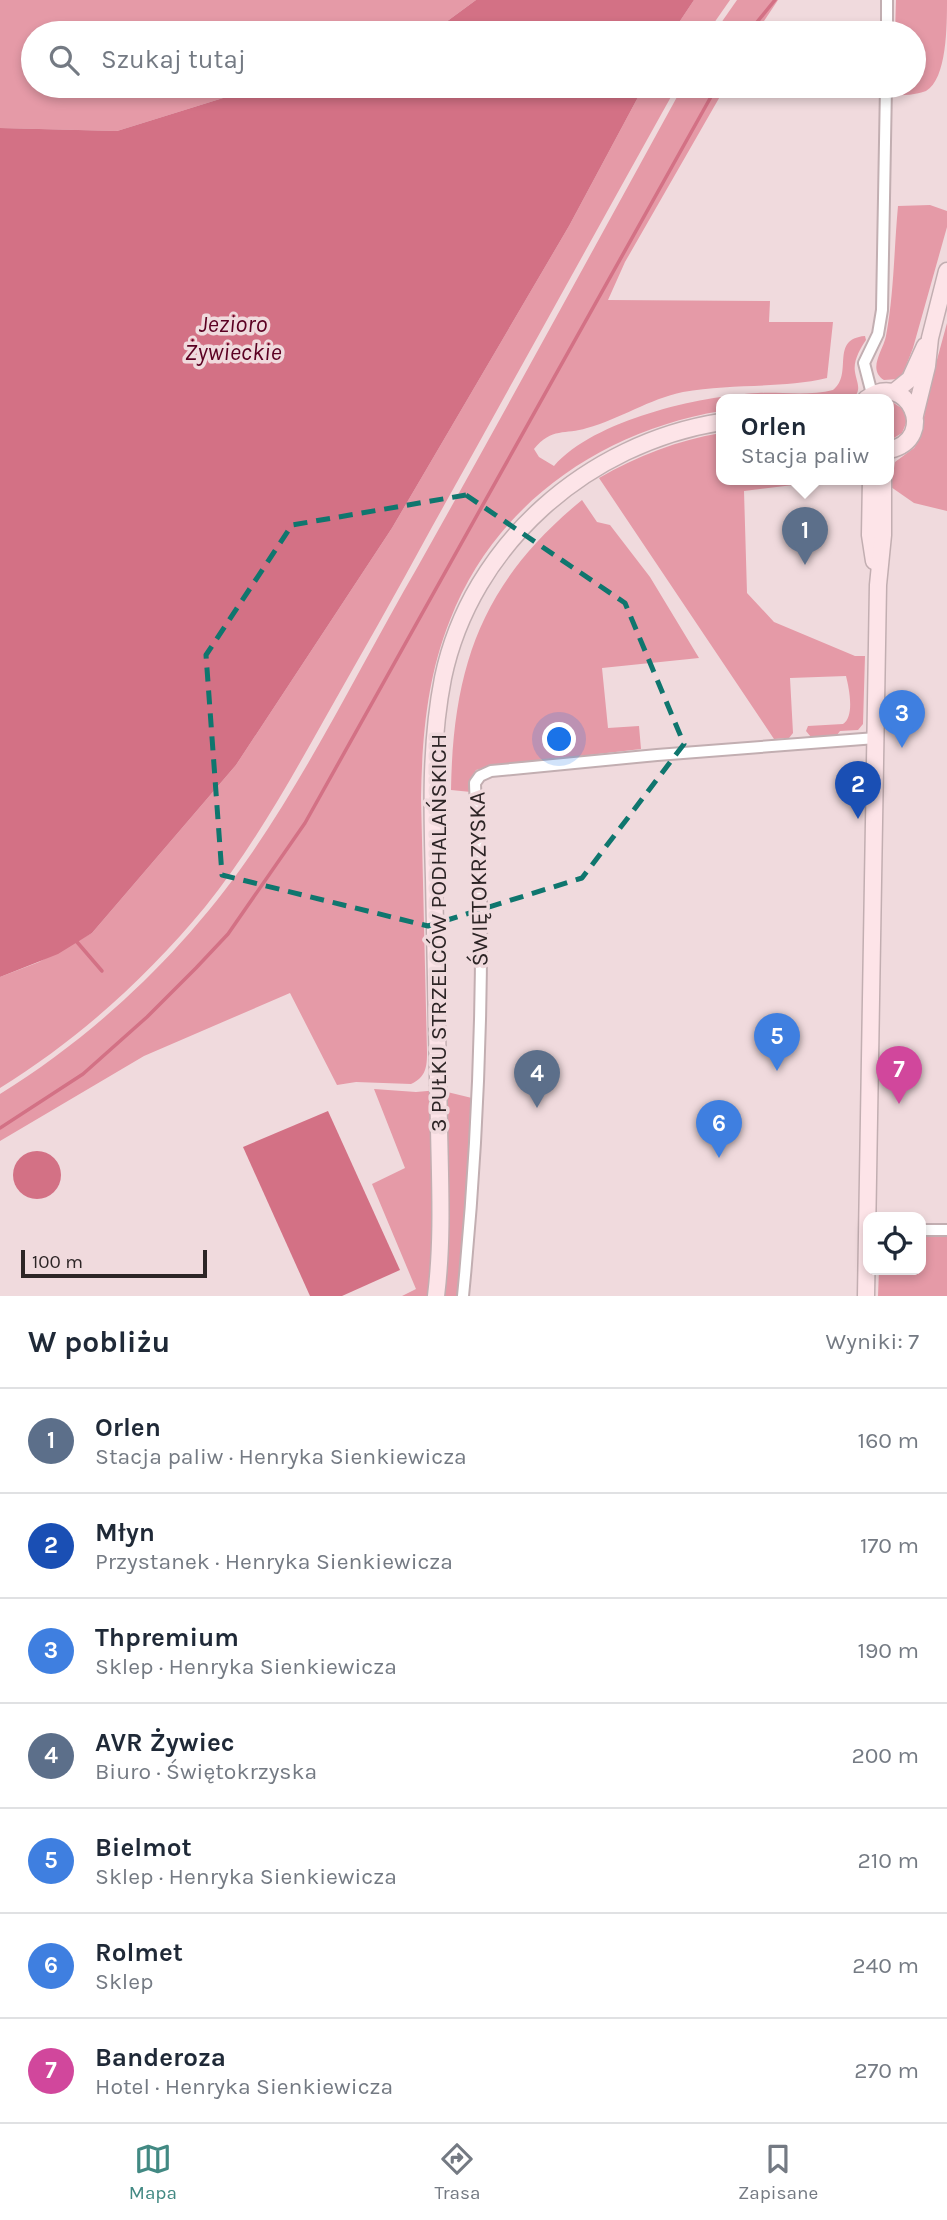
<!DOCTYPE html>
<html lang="pl">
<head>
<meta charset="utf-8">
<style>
	:root { --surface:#fff; --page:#f2f2f3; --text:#1f2937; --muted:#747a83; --line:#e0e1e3; --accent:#428983 }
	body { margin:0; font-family:Karla,sans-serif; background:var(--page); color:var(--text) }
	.controls { position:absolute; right:21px; bottom:21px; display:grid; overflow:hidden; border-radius:14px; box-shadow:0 4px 10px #0003 }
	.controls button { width:63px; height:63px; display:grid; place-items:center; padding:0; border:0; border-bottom:2px solid var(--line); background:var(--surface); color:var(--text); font:35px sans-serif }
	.scale { position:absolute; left:21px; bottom:18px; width:186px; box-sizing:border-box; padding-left:7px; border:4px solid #2d2526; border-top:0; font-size:19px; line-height:24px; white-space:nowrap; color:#2d2526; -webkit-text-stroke:5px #f0dadd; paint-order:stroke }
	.you { position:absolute; left:560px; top:740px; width:24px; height:24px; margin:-18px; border:5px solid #fff; border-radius:50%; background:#1a73e8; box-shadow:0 0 0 10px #1a73e833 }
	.badge { display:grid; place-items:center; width:46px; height:46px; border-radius:50%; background:var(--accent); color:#fff; font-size:23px; font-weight:700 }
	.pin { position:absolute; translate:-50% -58px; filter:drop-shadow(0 2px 4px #0008) }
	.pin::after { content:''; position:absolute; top:37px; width:24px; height:21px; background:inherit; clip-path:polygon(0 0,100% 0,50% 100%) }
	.popup { position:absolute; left:716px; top:394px; width:178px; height:91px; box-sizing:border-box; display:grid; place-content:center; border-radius:14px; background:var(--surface); filter:drop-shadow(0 2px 5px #0005); font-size:23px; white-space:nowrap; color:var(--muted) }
	.popup b { font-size:26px; color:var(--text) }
	.popup::after { content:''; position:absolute; left:50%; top:100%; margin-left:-14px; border:14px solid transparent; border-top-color:var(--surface) }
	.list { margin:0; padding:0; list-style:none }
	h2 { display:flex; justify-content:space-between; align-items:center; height:91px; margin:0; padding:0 28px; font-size:30px }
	h2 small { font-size:23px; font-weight:400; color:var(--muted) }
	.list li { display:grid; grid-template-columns:46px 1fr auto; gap:21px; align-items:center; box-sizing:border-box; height:105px; padding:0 28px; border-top:2px solid var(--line) }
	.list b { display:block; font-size:26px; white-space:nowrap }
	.list p { margin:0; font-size:23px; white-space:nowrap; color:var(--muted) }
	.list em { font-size:23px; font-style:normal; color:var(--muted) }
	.icon { flex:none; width:38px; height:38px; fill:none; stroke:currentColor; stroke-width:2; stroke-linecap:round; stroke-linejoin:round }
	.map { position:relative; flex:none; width:947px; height:1296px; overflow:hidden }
	.search { position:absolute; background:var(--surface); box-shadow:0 4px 10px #0003; left:21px; right:21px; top:21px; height:77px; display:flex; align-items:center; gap:18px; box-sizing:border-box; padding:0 24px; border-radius:38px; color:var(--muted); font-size:26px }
	.sheet { height:826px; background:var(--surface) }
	nav { display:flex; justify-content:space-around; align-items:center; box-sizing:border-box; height:98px; border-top:2px solid var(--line); background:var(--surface); font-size:19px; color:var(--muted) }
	nav a { display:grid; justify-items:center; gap:4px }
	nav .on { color:var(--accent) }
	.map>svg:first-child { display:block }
	.green { fill:#e59aa7 }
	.water { fill:#d37185 }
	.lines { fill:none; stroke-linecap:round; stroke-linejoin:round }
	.stream { stroke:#d37185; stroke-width:3.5 }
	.street-casing { stroke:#c2aeb1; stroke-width:14 }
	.secondary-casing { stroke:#c2aeb1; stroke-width:19 }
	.street { stroke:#fff; stroke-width:10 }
	.secondary { stroke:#fde4e8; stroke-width:16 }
	.marked { fill:none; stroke:#0f766e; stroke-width:5; stroke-dasharray:14 9; stroke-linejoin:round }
	.labels { text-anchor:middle; stroke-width:7; stroke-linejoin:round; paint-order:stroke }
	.street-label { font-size:23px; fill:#2d2526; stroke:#f0dadd }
	.water-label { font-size:24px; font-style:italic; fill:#5b0022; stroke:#f0dadd }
</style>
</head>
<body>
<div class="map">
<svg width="947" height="1296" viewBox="0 0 947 1296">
	<rect width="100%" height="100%" fill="#f0dadd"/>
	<g class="green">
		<polygon points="0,0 476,0 442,25 417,33 33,33 33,86 262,86 117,131 0,128"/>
		<polygon points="694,0 730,0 707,33 672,33"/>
		<polygon points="737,0 778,0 756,33 714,33"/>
		<path d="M896,0H947C947,26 947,79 926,91C916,95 904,95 893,96L894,86H914V33H895Z"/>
		<path d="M644,86H677C595,233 514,380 432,527C397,592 360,656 324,720C288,784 251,850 205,907C146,978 79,1039 0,1088V977L39,962L92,933L236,765L392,528L569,226Z"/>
		<path d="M683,86H726L625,262L608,300L770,301L769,322H833L827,378C781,389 730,383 683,392C649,399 620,419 587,428C565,435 552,427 534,449L539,457L554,466C594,420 699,396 758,393C782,392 810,396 833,390C854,374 829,339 865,336L866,340C860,349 853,361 855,372C857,384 862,389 853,399H721V411C601,431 495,504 450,620C427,677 422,738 421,798L427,1052C427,1067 426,1077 411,1084L356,1082L337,1085L290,993L144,1056L0,1141V1094C97,1034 184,951 249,857C312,766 362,663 417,568C507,408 595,246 683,86Z"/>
		<path d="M930,205L947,211V227L913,348L904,371L898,379L884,380C867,369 883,351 886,336C894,294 894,249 898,206Z"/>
		<polygon points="947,323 947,511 914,503 891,487 895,462 914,448 920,439 929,389"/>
		<polygon points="889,400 903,409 907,421 902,433 889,441"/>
		<path d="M721,433V479H843L744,491L747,593L774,622L855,656H865L863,724L858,730L840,731L837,735L811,737L806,731L808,726L843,724C855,716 849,688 846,676L790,678L793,733L789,738L774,739L599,478C637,456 678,440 721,433Z"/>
		<path d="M582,500L597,522L610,525L650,577L699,658L602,668L608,728L639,726L641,749L487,767L476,770L472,778L471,792L451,790C453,664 483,581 582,500Z"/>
		<polygon points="374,1089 416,1092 439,1090 476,1099 463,1296 402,1296 416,1289 372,1184 405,1168"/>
		<polygon points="921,1236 947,1236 947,1296 878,1296 879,1270 921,1270"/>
	</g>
	<g class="water">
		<polygon points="476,0 694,0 672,33 417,33 442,25"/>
		<polygon points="262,86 644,86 569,226 392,528 236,765 92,933 58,954 0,977 0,128 117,131"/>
		<polygon points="328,1111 400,1270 342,1296 310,1296 243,1147"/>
		<circle cx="37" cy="1175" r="24"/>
	</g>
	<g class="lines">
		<g class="stream">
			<polyline points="748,33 775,0"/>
			<polyline points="77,942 102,971"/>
			<polyline points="0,1128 83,1074 147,1017 196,968 228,934 305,823 717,86"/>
		</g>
		<defs>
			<g id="street">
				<polyline points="887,33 887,0"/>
				<polyline points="872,394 864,363 878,334 882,310 886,86"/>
				<polyline points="921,1230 947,1230"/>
				<path d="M463,1296C476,1165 482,1032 481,901C481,861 476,823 475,783L480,776L491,771L657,755L876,738"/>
			</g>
			<g id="secondary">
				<polyline points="894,392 910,379 925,346"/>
				<path d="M866,399C907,368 940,439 889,450"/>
				<polyline points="915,415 927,366 930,338 947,271"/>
				<polyline points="871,479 870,535 874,561"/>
				<path d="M436,1296C443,1240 440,1183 439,1127C438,1044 436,961 434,878C432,812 430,744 443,678C471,544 588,443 721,422"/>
				<polyline points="866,1296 878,585 883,535 883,479"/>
			</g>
		</defs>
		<use href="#street" class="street-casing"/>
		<use href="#secondary" class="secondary-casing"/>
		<use href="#street" class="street"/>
		<use href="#secondary" class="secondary"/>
	</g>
	<path class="marked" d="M466,495L625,603L684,744L582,878L428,926L222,875L206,655L292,525Z"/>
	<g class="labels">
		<g class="street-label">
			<text transform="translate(478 879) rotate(-91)" y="8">ŚWIĘTOKRZYSKA</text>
			<text transform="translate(438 933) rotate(-90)" y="8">3 PUŁKU STRZELCÓW PODHALAŃSKICH</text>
		</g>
		<g class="water-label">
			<text x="233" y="332">Jezioro<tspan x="233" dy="28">Żywieckie</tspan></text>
		</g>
	</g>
</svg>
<div class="controls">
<button><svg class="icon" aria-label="locate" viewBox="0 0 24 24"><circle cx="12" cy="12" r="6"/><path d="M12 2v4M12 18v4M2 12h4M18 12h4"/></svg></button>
</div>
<div class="scale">100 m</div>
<div class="you"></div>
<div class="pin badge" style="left:805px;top:565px;background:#5c6f8a">1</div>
<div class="popup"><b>Orlen</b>Stacja paliw</div>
<div class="pin badge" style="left:858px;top:819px;background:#1a4fb4">2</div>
<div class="pin badge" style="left:902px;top:748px;background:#3f7fe0">3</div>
<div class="pin badge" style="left:537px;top:1108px;background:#5c6f8a">4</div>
<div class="pin badge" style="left:777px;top:1071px;background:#3f7fe0">5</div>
<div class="pin badge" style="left:719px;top:1158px;background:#3f7fe0">6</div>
<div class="pin badge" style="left:899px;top:1104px;background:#d1479c">7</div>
<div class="search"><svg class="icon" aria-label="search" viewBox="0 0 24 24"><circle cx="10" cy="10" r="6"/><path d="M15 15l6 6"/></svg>Szukaj tutaj</div>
</div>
<section class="sheet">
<h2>W pobliżu<small>Wyniki: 7</small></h2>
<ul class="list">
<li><span class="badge" style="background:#5c6f8a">1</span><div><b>Orlen</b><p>Stacja paliw · Henryka Sienkiewicza</p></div><em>160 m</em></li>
<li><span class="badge" style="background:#1a4fb4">2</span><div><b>Młyn</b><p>Przystanek · Henryka Sienkiewicza</p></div><em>170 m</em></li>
<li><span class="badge" style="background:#3f7fe0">3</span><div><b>Thpremium</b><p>Sklep · Henryka Sienkiewicza</p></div><em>190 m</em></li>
<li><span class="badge" style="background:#5c6f8a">4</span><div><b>AVR Żywiec</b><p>Biuro · Świętokrzyska</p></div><em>200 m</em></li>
<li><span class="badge" style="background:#3f7fe0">5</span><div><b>Bielmot</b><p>Sklep · Henryka Sienkiewicza</p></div><em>210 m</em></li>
<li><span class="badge" style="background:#3f7fe0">6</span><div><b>Rolmet</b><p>Sklep</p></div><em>240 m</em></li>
<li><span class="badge" style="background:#d1479c">7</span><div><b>Banderoza</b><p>Hotel · Henryka Sienkiewicza</p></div><em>270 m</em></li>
</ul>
</section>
<nav>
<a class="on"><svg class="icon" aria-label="map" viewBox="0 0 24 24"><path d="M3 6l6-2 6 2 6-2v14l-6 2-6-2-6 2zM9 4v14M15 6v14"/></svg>Mapa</a>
<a><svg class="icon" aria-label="directions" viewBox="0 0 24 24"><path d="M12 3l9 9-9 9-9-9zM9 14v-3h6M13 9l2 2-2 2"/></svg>Trasa</a>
<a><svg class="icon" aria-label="saved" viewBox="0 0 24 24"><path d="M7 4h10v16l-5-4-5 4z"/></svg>Zapisane</a>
</nav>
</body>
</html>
